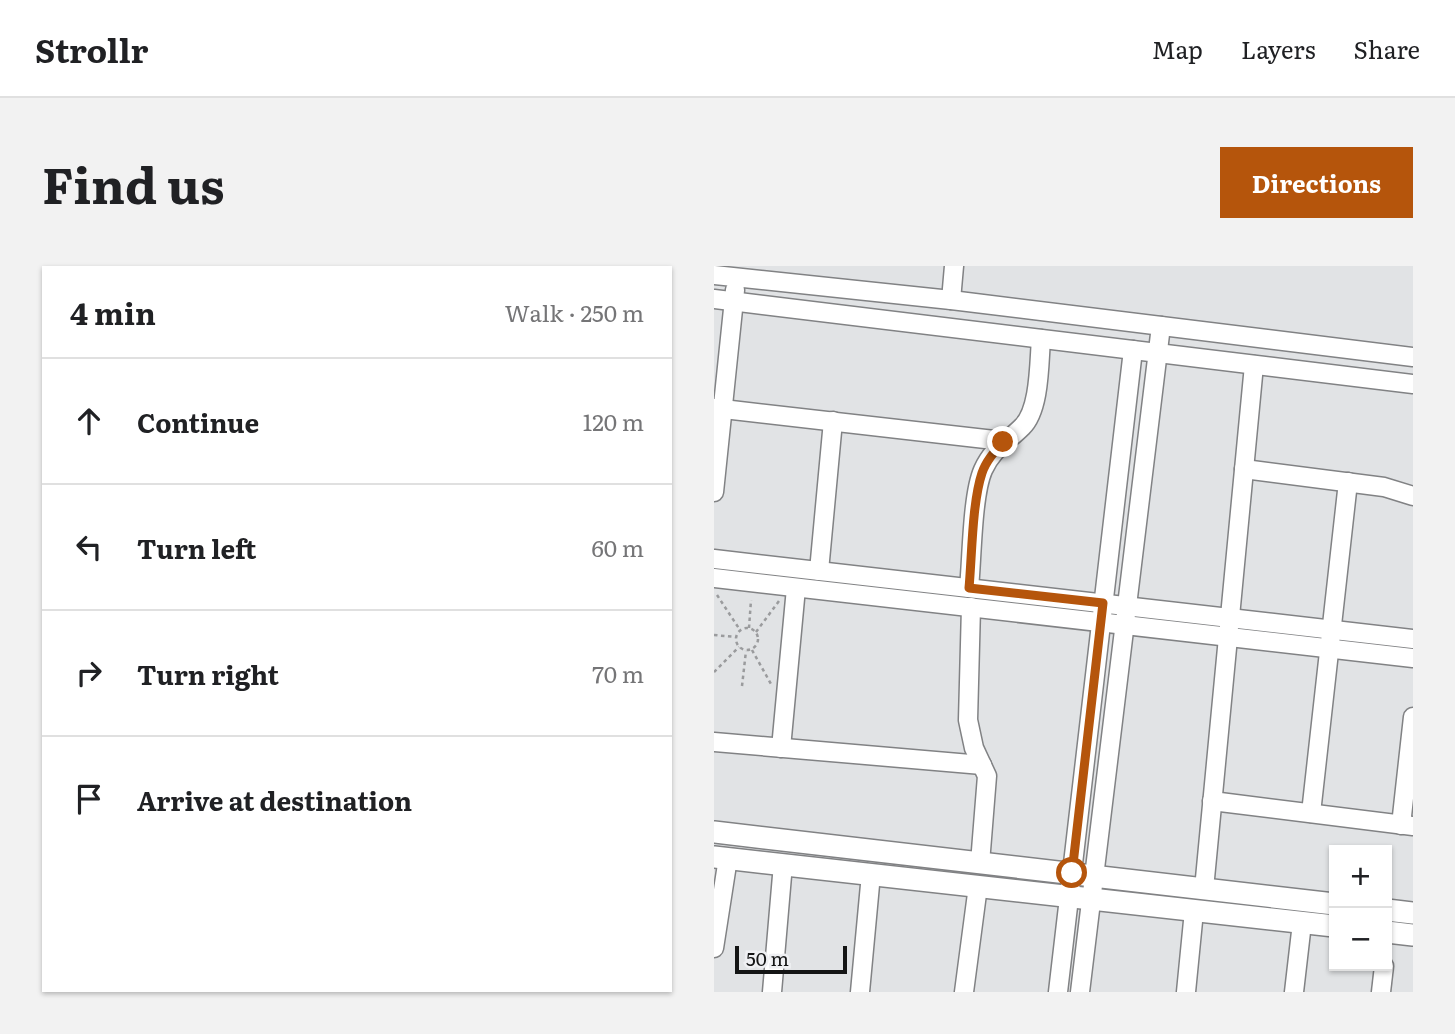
<!DOCTYPE html>
<html lang="en">
<head>
<meta charset="utf-8">
<style>
	:root { --surface:#fff; --page:#f2f2f2; --text:#202124; --muted:#757577; --line:#e0e0e0; --accent:#b5550c }
	body { margin:0; font-family:Literata,serif; background:var(--page); color:var(--text) }
	.controls { position:absolute; right:21px; bottom:21px; display:grid; overflow:hidden; border-radius:0px; box-shadow:0 2px 5px #0004 }
	.controls button { width:63px; height:63px; display:grid; place-items:center; padding:0; border:0; border-bottom:2px solid var(--line); background:var(--surface); color:var(--text); font:35px sans-serif }
	.scale { position:absolute; left:21px; bottom:18px; width:112px; box-sizing:border-box; padding-left:7px; border:4px solid #141515; border-top:0; font-size:19px; line-height:24px; white-space:nowrap; color:#141515; -webkit-text-stroke:5px #eff0f3; paint-order:stroke }
	.stop { position:absolute; width:21px; height:21px; margin:-16px; border:5px solid #b5550c; border-radius:50%; background:#fff }
	.stop.end { background:#b5550c; border-color:#fff; box-shadow:0 2px 7px #0008 }
	.list { margin:0; padding:0; list-style:none }
	h2 { display:flex; justify-content:space-between; align-items:center; height:91px; margin:0; padding:0 28px; font-size:30px }
	h2 small { font-size:23px; font-weight:400; color:var(--muted) }
	.list li { display:grid; grid-template-columns:46px 1fr auto; gap:21px; align-items:center; box-sizing:border-box; height:126px; padding:0 28px; border-top:2px solid var(--line) }
	.list b { display:block; font-size:26px; white-space:nowrap }
	.list em { font-size:23px; font-style:normal; color:var(--muted) }
	.icon { flex:none; width:38px; height:38px; fill:none; stroke:currentColor; stroke-width:2; stroke-linecap:round; stroke-linejoin:round }
	.map { position:relative; flex:none; width:699px; height:726px; overflow:hidden; border-radius:0px }
	header { display:flex; align-items:center; gap:42px; box-sizing:border-box; height:98px; padding:0 35px; background:var(--surface); border-bottom:2px solid var(--line) }
	header strong { font-size:33px }
	nav { display:flex; gap:38px; margin-inline-start:auto; font-size:24px }
	.intro { display:flex; align-items:center; justify-content:space-between; box-sizing:border-box; height:168px; padding:0 42px }
	h1 { margin:0; font-size:49px }
	.button { padding:18px 32px; border-radius:0px; background:var(--accent); color:#fff; font-size:24px; font-weight:700 }
	main { display:flex; gap:42px; padding:0 42px }
	aside { flex:1; background:var(--surface); border-radius:0px; box-shadow:0 2px 5px #0004 }
	.map>svg:first-child { display:block }
	.lines { fill:none; stroke-linecap:round; stroke-linejoin:round }
	.minor-casing { stroke:#818284; stroke-width:21 }
	.tertiary-casing { stroke:#818284; stroke-width:24 }
	.path { stroke:#9a9b9d; stroke-width:2.5; stroke-dasharray:3.5 3.5; stroke-linecap:butt }
	.minor { stroke:#fff; stroke-width:18 }
	.tertiary { stroke:#fff; stroke-width:21 }
	.route { stroke:#b5550c; stroke-width:9 }
</style>
</head>
<body>
<header>
<strong>Strollr</strong>
<nav><a>Map</a><a>Layers</a><a>Share</a></nav>
</header>
<div class="intro"><h1>Find us</h1><a class="button">Directions</a></div>
<main>
<aside>
<h2>4 min<small>Walk · 250 m</small></h2>
<ul class="list">
<li><svg class="icon" aria-label="ahead" viewBox="0 0 24 24"><path d="M12 20V5M6 11l6-6 6 6"/></svg><div><b>Continue</b></div><em>120 m</em></li>
<li><svg class="icon" aria-label="left" viewBox="0 0 24 24"><path d="M17 20v-9H6M10 6l-5 5 5 5"/></svg><div><b>Turn left</b></div><em>60 m</em></li>
<li><svg class="icon" aria-label="right" viewBox="0 0 24 24"><path d="M7 20v-9h11M14 6l5 5-5 5"/></svg><div><b>Turn right</b></div><em>70 m</em></li>
<li><svg class="icon" aria-label="arrive" viewBox="0 0 24 24"><path d="M6 21V4h12l-3 4 3 4H6"/></svg><div><b>Arrive at destination</b></div></li>
</ul>
</aside>
<div class="map">
<svg width="699" height="726" viewBox="0 0 699 726">
	<rect width="100%" height="100%" fill="#e1e3e5"/>
	<g class="lines">
		<defs>
			<g id="minor">
				<polyline points="0,9 237,34 699,91"/>
				<polyline points="0,33 699,118"/>
				<polyline points="237,34 240,0"/>
				<polyline points="0,142 289,175"/>
				<polyline points="530,203 670,221 699,230"/>
				<polyline points="0,226 21,24"/>
				<polyline points="0,293 699,373"/>
				<polyline points="105,305 119,155"/>
				<polyline points="0,312 699,392"/>
				<path d="M255,322C258,293 258,229 269,204C279,182 292,177 308,161C326,144 325,97 327,73"/>
				<polyline points="257,341 254,454 260,482 273,510 266,597"/>
				<polyline points="0,476 268,499"/>
				<polyline points="67,482 82,322"/>
				<polyline points="498,535 699,560"/>
				<polyline points="597,547 634,216"/>
				<polyline points="687,559 699,451"/>
				<polyline points="490,623 540,99"/>
				<polyline points="0,682 14,592"/>
				<polyline points="58,726 69,598"/>
				<polyline points="146,726 157,608"/>
				<polyline points="250,726 264,620"/>
				<polyline points="344,726 419,84"/>
				<polyline points="366,726 447,60"/>
				<polyline points="472,726 480,645"/>
				<polyline points="580,726 588,657"/>
				<polyline points="667,726 670,700"/>
			</g>
			<g id="tertiary">
				<polyline points="0,566 620,638"/>
				<polyline points="0,591 620,660"/>
				<polyline points="673,644 699,647"/>
				<polyline points="673,666 699,669"/>
			</g>
		</defs>
		<use href="#minor" class="minor-casing"/>
		<use href="#tertiary" class="tertiary-casing"/>
		<g class="path">
			<polyline points="3,329 26,364"/>
			<circle cx="33" cy="373" r="11"/>
			<polyline points="35,362 37,334"/>
			<polyline points="42,366 65,335"/>
			<polyline points="0,369 22,371"/>
			<polyline points="38,384 57,418"/>
			<polyline points="0,406 25,381"/>
			<polyline points="28,420 32,385"/>
		</g>
		<use href="#minor" class="minor"/>
		<use href="#tertiary" class="tertiary"/>
	</g>
	<g class="lines">
		<path class="route" d="M289,176C281,185 272,195 268,207C258,237 258,290 255,322L389,337L358,607"/>
	</g>
</svg>
<div class="controls">
<button>+</button>
<button>−</button>
</div>
<div class="scale">50 m</div>
<div class="stop" style="left:358px;top:607px"></div>
<div class="stop end" style="left:289px;top:176px"></div>
</div>
</main>
</body>
</html>
